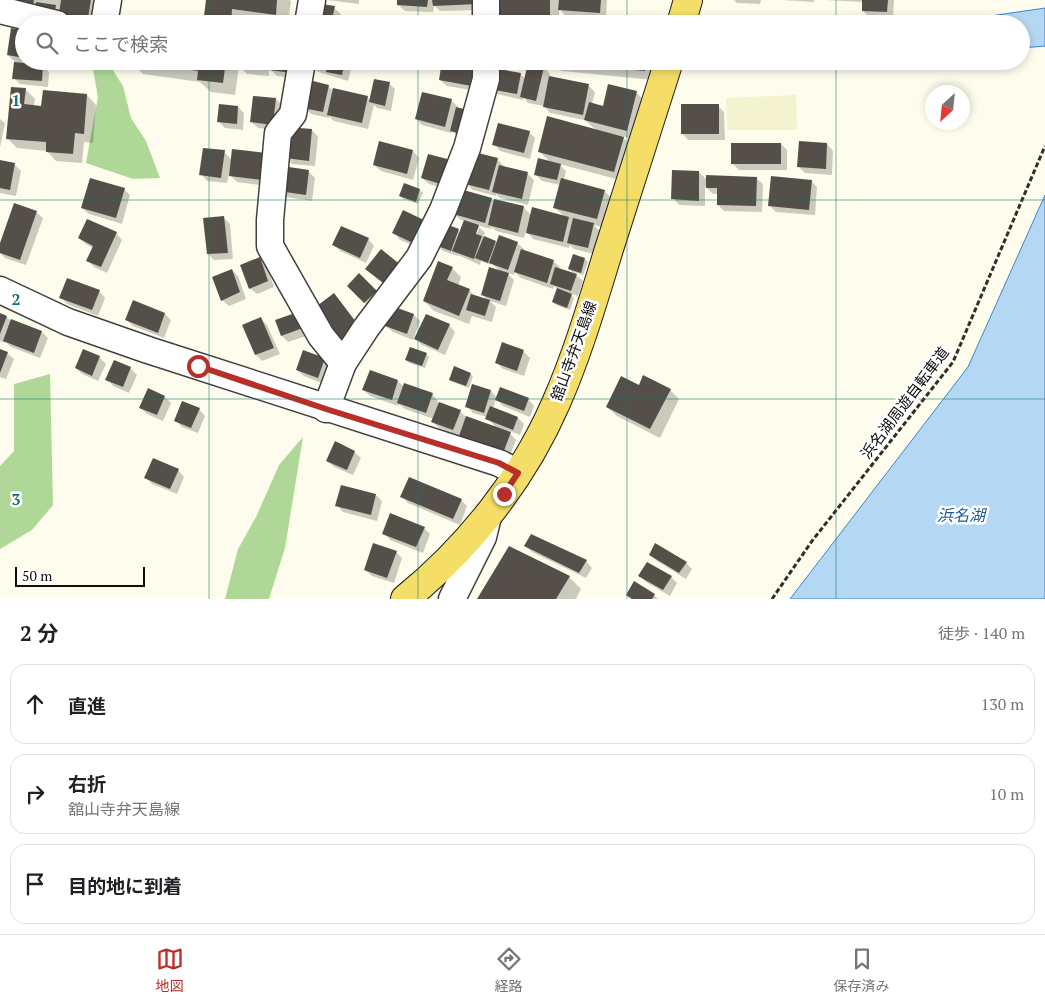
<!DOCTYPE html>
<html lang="ja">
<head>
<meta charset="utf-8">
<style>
	:root { --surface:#fff; --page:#f6f6f6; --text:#202124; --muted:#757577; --line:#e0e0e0; --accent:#b82f29 }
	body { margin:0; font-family:"PT Serif","Noto Sans JP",serif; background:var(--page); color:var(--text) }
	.compass { position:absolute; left:925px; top:85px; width:45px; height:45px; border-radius:50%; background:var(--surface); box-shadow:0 2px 8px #0003; rotate:207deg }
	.scale { position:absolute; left:15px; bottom:12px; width:130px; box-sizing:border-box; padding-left:5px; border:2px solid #0d0d0d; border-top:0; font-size:14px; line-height:18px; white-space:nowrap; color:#0d0d0d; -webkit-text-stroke:4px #fff; paint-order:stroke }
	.stop { position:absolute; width:15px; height:15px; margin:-11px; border:4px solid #b82f29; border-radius:50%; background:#fff }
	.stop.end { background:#b82f29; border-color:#fff; box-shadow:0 1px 5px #0008 }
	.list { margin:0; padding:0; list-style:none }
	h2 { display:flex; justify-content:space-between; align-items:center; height:65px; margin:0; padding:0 20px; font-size:21px }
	h2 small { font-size:16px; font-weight:400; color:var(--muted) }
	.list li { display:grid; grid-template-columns:32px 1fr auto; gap:15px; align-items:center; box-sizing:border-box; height:80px; margin:0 10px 10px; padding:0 10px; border:1px solid var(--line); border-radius:15px }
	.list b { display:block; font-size:19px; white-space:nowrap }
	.list p { margin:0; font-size:16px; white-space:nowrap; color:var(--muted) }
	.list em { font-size:16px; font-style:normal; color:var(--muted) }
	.icon { flex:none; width:28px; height:28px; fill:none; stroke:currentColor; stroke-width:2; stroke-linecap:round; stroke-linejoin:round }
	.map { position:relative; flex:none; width:1045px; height:599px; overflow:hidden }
	.search { position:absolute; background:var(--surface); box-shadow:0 2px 8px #0003; left:15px; right:15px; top:15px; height:55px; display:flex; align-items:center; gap:12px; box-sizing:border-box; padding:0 18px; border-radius:28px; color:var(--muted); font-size:19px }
	.sheet { height:335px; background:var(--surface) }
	nav { display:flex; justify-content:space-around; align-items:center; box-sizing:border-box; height:70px; border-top:1px solid var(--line); background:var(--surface); font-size:14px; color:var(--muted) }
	nav a { display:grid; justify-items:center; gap:2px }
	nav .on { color:var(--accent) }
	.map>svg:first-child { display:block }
	.farmland { fill:#f3f3cf }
	.forest { fill:#afd898 }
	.water { fill:#b4d7f4; stroke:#3d85c9 }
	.shadow { fill:#0003; fill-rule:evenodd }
	.building { fill:#554f4a }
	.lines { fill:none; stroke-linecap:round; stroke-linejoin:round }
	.minor-casing { stroke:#404040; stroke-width:29 }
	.major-casing { stroke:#1e1e1e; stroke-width:30 }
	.path { stroke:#2f2f2f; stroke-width:3; stroke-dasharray:5 2.5; stroke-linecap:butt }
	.minor { stroke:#fff; stroke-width:26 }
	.major { stroke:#f4de68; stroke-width:28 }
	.route { stroke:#b82f29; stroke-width:6 }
	.grid { fill:none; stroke:#0f766e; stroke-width:1; stroke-opacity:0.55 }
	.labels { text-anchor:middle; stroke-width:5; stroke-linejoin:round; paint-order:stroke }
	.street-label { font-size:15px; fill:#0d0d0d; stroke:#fff }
	.water-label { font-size:16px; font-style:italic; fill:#1a589b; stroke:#fff }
	.grid-label { font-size:16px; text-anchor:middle; font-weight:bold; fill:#0f766e; stroke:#fff; stroke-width:5; stroke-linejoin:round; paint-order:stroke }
</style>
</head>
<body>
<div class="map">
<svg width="1045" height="599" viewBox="0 0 1045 599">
	<rect width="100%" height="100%" fill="#fefded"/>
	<polygon class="farmland" points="796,95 797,130 727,130 726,98"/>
	<g class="forest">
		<polygon points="94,61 107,61 123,86 131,118 146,141 160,178 133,179 86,163 98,97 92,63"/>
		<polygon points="50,374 53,505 32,530 0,549 0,466 14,451 14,384"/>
		<polygon points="303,437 285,548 269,599 225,599 238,549 256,517 279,465"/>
	</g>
	<g class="water">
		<polygon points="1045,8 1045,46 1021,48 1021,24 936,24"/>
		<polygon points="1045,195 1045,599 790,599 968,367"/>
	</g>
	<g class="shadow">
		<polygon points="0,0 95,0 97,3 94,24 67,20"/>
		<polygon points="207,0 289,0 291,1 288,24 263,24 245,21 244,24 204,24"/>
		<polygon points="327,0 359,0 359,4"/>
		<polygon points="398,0 484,0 484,10 440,11 434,5 433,12 405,11 398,5"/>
		<polygon points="491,0 607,0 606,19 566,16 559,9 559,21 581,24 495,24 501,23 491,14"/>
		<polygon points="734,0 761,0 760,4 737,3"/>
		<polygon points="782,0 814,0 814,2"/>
		<polygon points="825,0 894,0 893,18 869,17 863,11 863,2"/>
		<polygon points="334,8 341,14 340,18 352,20 356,24 312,24"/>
		<polygon points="22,31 24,33 25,65 32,65 28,61 59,61 58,69 43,66 49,72 48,87 20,84 14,78 15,62 8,55"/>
		<polygon points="130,61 300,61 299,78 277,76 269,68 269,76 247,74 239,66 235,95 211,92 200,82 143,74"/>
		<polygon points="311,61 353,61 348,81 316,71 310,65"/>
		<polygon points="429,61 479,61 483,92 447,86 440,80 443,65 432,64"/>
		<path d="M500,61H656L654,80L562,71L553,61L552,68L544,67L550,74L549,77L588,85L595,92L592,104L604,107L636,92L646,102L636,140L621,136L633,147L624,181L559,164L566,171L564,180L604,191L614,200L606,228L594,225L600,231L594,254L574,249L570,245L569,248L533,239L526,231L524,238L496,231L492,227L491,229L477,225L485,233L483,237L498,244L517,243L524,249L523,251L553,261L560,267L559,269L575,274L569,269L573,255L585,259L588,262L583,275L573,272L583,281L578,296L569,293L574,298L570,310L556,305L553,302L558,290L554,286L553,289L521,278L515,272L514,275L506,272L514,280L506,306L490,301L496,307L492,322L472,316L469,324L434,311L424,301L452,268L461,277L458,286L469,290L476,297L488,301L482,294L500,271L491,263V265L481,261L480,265L458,255V256L443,251L436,244L443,225L461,232L465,221L461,220L454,214L491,199L495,202L523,207L531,215L564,216L554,207L560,185L542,181L536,175L550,162L539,151L596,130L585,120L550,113L544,106L528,103L524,98L523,100L497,94L490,88L520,74L526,79L529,66ZM477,228H479L475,240Z"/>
		<polygon points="389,83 395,89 391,111 377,108 374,105 368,129 334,121 329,116 329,118 311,114 304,107 328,86 334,91 334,89 368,98 371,101"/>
		<polygon points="25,89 35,99 34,106 42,107 87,95 96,105 93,143 84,142 82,163 56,161 47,151 17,148 7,138"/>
		<polygon points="276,99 282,105 279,130 258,128 251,122"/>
		<polygon points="451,100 458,107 458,137 452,131 451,133 422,125 416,119"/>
		<polygon points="718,106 724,112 725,140 688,140 682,133"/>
		<polygon points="238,107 244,113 243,130 225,128 219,122"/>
		<polygon points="0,119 5,123 0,148"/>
		<polygon points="312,130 318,137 315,166 292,164 286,157"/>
		<polygon points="529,132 535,138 530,159 500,151 494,144"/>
		<polygon points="380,142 413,151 419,158 413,180 381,171 374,165"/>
		<polygon points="781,144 787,150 787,170 739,170 732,163"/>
		<polygon points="827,144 833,151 832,175 805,173 798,166"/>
		<polygon points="224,152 232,160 269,186 237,182 229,174 227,183 207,181 201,174"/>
		<polygon points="429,155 454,191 429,184 422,178"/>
		<polygon points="497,159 504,166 503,168 527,173 534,180 528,205 500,198 496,194 496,196 473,190 466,183"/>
		<polygon points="0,162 14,164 21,171 16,196 0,193"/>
		<polygon points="308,171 315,178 312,201 286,197 280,191"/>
		<polygon points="699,172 707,180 756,178 763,184 762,212 724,211 718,205 718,194 713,194 705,186 705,206 679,205 673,198"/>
		<polygon points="811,181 817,187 815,215 776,212 770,206"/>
		<polygon points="124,189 130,195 122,224 89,214 82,208"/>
		<polygon points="420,190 423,193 418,204 403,199 400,196"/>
		<polygon points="36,212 43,218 26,265 5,258 0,253 0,247"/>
		<polygon points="403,212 424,250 400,240 394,233"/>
		<polygon points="224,218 230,224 233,259 214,260 208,254"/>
		<polygon points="116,233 122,240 107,273 94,267 88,261 93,248 86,244 79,238"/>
		<polygon points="368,239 374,246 366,263 340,251 334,245"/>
		<polygon points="260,258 266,264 274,287 257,294 250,288"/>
		<polygon points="232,270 238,276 246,299 229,306 222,300"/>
		<polygon points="359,275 382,298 371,309 349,286"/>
		<polygon points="99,291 105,298 98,316 67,304 61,297"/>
		<polygon points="165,314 171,320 164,338 133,326 127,320"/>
		<polygon points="0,315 7,317 12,322 12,321 42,332 48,338 40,358 11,347 6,342 5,343 0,341"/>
		<polygon points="294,315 306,336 288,342 282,336"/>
		<polygon points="414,315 420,321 413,340 393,332 386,326"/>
		<polygon points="261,319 267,325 280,354 262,361 256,355 244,326"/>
		<polygon points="449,325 455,332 445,355 422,345 416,339"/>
		<polygon points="503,344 524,352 530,358 524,376 503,369 497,363"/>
		<polygon points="0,350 7,353 14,359 6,379 0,377"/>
		<polygon points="426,354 429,357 425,368 409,363 406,360"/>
		<polygon points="99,357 106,364 98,381 82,374 76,368"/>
		<polygon points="324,359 331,365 324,384 304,376 297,370"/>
		<polygon points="130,368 137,375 129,393 113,386 107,379"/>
		<polygon points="370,372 398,381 404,387 432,394 438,401 438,403 460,411 466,417 496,428 487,417 473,413 467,406 491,391 497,398 528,399 534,406 530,417 503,406 496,399 493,409 518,418 524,424 520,435 507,430 516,440 509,458 466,442 460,436 439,428 433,422 434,419 405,409 399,404 398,406 370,396 364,390"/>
		<polygon points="470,374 473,376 469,388 453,382 450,380"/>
		<polygon points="639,386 670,390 679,399 660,438 617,416 607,407"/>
		<polygon points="165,397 171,403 163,421 147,414 141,408"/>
		<polygon points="199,409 205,416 198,433 182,427 175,420"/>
		<polygon points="354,452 361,458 353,475 334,467 327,461"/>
		<polygon points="178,470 184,477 177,494 152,484 146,478"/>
		<polygon points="376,495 382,501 377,521 343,512 337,505"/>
		<polygon points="402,497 461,500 467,506 460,525 408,503"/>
		<polygon points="424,528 430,534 423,553 390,540 384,533"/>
		<polygon points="525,546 586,561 592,568 586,578 532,552"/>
		<polygon points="510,548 569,577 581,589 576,599 479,599"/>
		<polygon points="396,552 402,558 394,583 372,576 365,570"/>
		<polygon points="651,555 686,563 692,569 686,579 657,561"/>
		<polygon points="640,576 671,577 677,583 670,596 646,582"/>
		<polygon points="627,595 654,595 658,599 631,599"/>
	</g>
	<g class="building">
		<polygon points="10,0 34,0 33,5"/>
		<polygon points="61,0 91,0 88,18 59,14"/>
		<polygon points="206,0 277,0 276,15 232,9 231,24 203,24"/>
		<polygon points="397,0 428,0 427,7 397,5"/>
		<polygon points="432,0 478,0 478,4 433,6"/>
		<polygon points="490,0 550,0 550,18 490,15"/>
		<polygon points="559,0 601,0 600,13 558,10"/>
		<polygon points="862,0 888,0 887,12 862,11"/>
		<polygon points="36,2 56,5 54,17 34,13"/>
		<polygon points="315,3 335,6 333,15 353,19 352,24 311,24"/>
		<polygon points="357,19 381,23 381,24 356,24"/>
		<polygon points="555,20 581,22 581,24 555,24"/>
		<polygon points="11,28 23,30 19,57 7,55"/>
		<polygon points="133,61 226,61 223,83 197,80 198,71"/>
		<polygon points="240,61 263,61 263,70 239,68"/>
		<polygon points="270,61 294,61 293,73 269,70"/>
		<polygon points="309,61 326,61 324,69 308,65"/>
		<polygon points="329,61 345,61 342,75 326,72"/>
		<polygon points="442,61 481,61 477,87 439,80"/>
		<polygon points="561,61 646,61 645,71 561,63"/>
		<polygon points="14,62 43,65 42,81 12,79"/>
		<polygon points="528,63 544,67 536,101 520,97"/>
		<polygon points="493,68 521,73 517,94 489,89"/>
		<polygon points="549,76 589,84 583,115 543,107"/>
		<polygon points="374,79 390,82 385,106 369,102"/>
		<polygon points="309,80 329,85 323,112 303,108"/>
		<polygon points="608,84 637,91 627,131 584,120 589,102 603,106"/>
		<polygon points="11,87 26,88 24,104 41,106 43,90 87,94 84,134 75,133 73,154 46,152 46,142 6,139"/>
		<polygon points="333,88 368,96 362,123 327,115"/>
		<polygon points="422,92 452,99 445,127 415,119"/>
		<polygon points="253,96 276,98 273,125 250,122"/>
		<polygon points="219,104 238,106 237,124 217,122"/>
		<rect x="681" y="104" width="38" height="30"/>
		<polygon points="456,107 472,111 466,135 450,131"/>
		<polygon points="547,116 624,137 614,172 538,152"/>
		<polygon points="498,123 530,131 524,153 492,145"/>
		<polygon points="287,127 312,129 309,161 285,158"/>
		<polygon points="379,141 413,150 407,174 373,165"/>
		<polygon points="799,141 827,143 826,169 797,167"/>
		<rect x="731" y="143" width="50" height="21"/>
		<polygon points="203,148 225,150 221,178 199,175"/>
		<polygon points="232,149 266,153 263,180 229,176"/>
		<polygon points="474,152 498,158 489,190 465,184"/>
		<polygon points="428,154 455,161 447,186 421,178"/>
		<polygon points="538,158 561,164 557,180 534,175"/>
		<polygon points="0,160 15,163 10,190 0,188"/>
		<polygon points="499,165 528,172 522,199 492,192"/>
		<polygon points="282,166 309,170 306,195 278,191"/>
		<polygon points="672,170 699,171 699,201 671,199"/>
		<polygon points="706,175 757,177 756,206 717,205 717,188 706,188"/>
		<polygon points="771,176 812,180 809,210 768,206"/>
		<polygon points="90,178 125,188 116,218 81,208"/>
		<polygon points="561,178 605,190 597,219 553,208"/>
		<polygon points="404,183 420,189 416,202 399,196"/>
		<polygon points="460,189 492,198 485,223 453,214"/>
		<polygon points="494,199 524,206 518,233 488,225"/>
		<polygon points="14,203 37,211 20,260 0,253 0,243"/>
		<polygon points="532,207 569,217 563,242 526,233"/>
		<polygon points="403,210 428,222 417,245 392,233"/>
		<polygon points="224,216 228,253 207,254 203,218"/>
		<polygon points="573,218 594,223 588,248 567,243"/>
		<polygon points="87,219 117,232 101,267 86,261 93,246 78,238"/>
		<polygon points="464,220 479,225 476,234 482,236 474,259 452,251"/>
		<polygon points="443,223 459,229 451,251 435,245"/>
		<polygon points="341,226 369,238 360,258 332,245"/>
		<polygon points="499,235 518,242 508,270 489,263"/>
		<polygon points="484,236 496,241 488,263 475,258"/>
		<polygon points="381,249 402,266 387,286 365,269"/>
		<polygon points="521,249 554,260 547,283 514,272"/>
		<polygon points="573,254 585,258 581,273 568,269"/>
		<polygon points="260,257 268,281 249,289 240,265"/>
		<polygon points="438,261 453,267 447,280 470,289 459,316 423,301"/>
		<polygon points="489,267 509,273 500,301 481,295"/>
		<polygon points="555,267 577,274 571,291 550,284"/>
		<polygon points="232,269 240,292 221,301 212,277"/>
		<polygon points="359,273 377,291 364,303 347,286"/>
		<polygon points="67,278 100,290 92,310 59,298"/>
		<polygon points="557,288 572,294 567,308 552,302"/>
		<polygon points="334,293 359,326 338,343 313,309"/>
		<polygon points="471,294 490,300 485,316 466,310"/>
		<polygon points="133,300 165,313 158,333 125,320"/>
		<polygon points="392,306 414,314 407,334 385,326"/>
		<polygon points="0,313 7,316 0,334"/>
		<polygon points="295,313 300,329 281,336 275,320"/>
		<polygon points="426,314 450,324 438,350 414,339"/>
		<polygon points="261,317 274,348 255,355 242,325"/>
		<polygon points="11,319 42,331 34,353 3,341"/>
		<polygon points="502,342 524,350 517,371 495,363"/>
		<polygon points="410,347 427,353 422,366 405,360"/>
		<polygon points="0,349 8,352 0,373"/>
		<polygon points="83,349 100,356 92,376 75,368"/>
		<polygon points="303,350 325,358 318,378 296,370"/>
		<polygon points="114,360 131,367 123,387 105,380"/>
		<polygon points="454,366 471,373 466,386 449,380"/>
		<polygon points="370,370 398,380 392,400 362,390"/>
		<polygon points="643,375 671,389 650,429 606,407 621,376 639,385"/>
		<polygon points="404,383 433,393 426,413 397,403"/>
		<polygon points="472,384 491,390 484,413 465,407"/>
		<polygon points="500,387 529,398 524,411 495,400"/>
		<polygon points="148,388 165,396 157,415 139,408"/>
		<polygon points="182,401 200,408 191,428 174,421"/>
		<polygon points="439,402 461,410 453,430 431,422"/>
		<polygon points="490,406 518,417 513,430 485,419"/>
		<polygon points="466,416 511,432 503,453 459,436"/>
		<polygon points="335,441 355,451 347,470 326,461"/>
		<polygon points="153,458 179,469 170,489 144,478"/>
		<polygon points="409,477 462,499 453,519 400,497"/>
		<polygon points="341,485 376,494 371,515 335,506"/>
		<polygon points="390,513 425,527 416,547 382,534"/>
		<polygon points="531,534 587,560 579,573 524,546"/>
		<polygon points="373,543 397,551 387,578 364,570"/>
		<polygon points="655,543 687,562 679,573 649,555"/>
		<polygon points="509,546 570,576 556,599 477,599"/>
		<polygon points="647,562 672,576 663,590 638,576"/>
		<polygon points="634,581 655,594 652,599 632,599 626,595"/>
	</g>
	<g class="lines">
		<defs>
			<g id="minor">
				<polyline points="486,0 486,24"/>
				<polyline points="0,10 57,24"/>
				<polyline points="104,24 108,0"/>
				<polyline points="308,24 312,0"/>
				<polyline points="302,61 293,114 278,133 270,220 270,246 321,336 343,363"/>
				<polyline points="0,290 68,322 148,350 499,463 518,473"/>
				<polyline points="326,409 343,363 366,328 419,258 443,210 467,148 486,79 486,61"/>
				<polyline points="452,599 483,537 488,516"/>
			</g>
			<g id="major">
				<polyline points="681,24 688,0"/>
				<path d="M405,599C469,547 523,479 556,403C578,353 593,301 609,249C629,186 649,124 669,61"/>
			</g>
		</defs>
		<use href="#minor" class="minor-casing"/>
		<use href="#major" class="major-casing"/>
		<polyline class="path" points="772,599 812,541 953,362 1045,146"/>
		<use href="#minor" class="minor"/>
		<use href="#major" class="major"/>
	</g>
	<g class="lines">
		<polyline class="route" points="198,366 326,409 499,463 518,473 504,494"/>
	</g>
	<path class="grid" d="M209,0V24M418,0V24M627,0V24M836,0V24M209,61V599M418,61V599M627,61V599M836,61V599M0,200H1045M0,399H1045"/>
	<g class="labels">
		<g class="street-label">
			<text transform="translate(574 351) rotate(-70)" y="5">舘山寺弁天島線</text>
			<text transform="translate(905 403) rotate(-53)" y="5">浜名湖周遊自転車道</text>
		</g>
		<g class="water-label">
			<text x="961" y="521">浜名湖</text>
		</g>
	</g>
	<g class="grid-label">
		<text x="16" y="106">1</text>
		<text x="16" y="305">2</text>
		<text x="16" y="505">3</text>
	</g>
</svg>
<svg class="compass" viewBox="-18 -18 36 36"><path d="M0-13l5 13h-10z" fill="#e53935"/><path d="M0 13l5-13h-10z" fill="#757577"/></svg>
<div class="scale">50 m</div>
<div class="stop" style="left:198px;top:366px"></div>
<div class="stop end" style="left:504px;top:494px"></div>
<div class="search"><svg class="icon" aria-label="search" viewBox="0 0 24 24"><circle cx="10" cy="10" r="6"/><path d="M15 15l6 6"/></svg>ここで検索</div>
</div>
<section class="sheet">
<h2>2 分<small>徒歩 · 140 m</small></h2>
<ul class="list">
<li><svg class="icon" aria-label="ahead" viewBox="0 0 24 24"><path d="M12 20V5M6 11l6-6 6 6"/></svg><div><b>直進</b></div><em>130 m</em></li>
<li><svg class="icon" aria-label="right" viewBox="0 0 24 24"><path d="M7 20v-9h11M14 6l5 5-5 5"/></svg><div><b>右折</b><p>舘山寺弁天島線</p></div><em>10 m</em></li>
<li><svg class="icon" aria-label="arrive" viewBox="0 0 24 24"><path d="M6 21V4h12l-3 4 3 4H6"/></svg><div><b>目的地に到着</b></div></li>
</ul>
</section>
<nav>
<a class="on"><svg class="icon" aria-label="map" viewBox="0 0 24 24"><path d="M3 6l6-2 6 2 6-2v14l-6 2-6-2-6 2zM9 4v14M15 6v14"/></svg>地図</a>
<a><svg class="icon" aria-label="directions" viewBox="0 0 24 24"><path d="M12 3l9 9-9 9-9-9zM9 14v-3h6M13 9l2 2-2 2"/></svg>経路</a>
<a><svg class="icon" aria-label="saved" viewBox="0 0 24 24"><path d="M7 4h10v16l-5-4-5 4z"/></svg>保存済み</a>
</nav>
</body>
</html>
